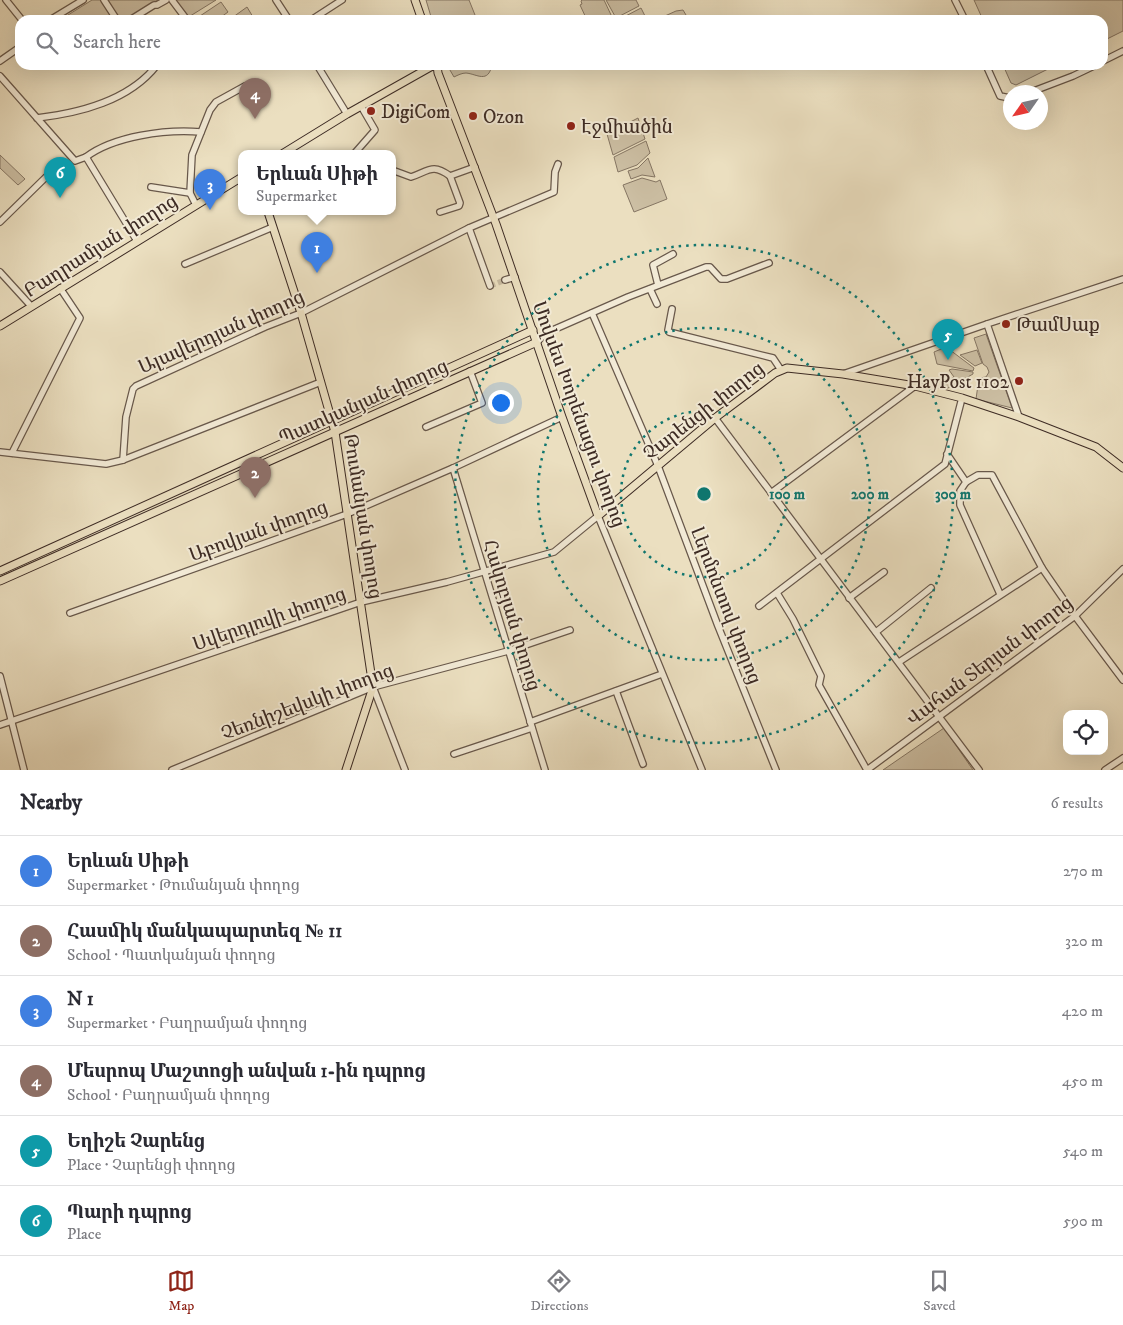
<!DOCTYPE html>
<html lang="en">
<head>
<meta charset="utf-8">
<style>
	:root { --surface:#fff; --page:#f2f2f3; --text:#2b2b33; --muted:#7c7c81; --line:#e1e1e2; --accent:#8f2418 }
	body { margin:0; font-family:"IM FELL DW Pica","Noto Serif Armenian",serif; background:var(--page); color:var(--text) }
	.controls { position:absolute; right:15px; bottom:15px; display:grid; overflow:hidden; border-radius:10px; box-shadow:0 5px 20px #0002 }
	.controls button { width:45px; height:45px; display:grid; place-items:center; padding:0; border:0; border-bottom:1px solid var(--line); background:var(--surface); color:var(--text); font:25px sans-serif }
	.compass { position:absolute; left:1003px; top:85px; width:45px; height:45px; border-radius:50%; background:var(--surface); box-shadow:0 5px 20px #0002; rotate:236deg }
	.you { position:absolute; left:500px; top:402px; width:18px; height:18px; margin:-12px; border:4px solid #fff; border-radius:50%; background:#1a73e8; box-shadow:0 0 0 8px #1a73e833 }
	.badge { display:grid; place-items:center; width:32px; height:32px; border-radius:50%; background:var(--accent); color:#fff; font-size:16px; font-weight:700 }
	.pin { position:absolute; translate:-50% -41px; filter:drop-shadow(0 1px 2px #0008) }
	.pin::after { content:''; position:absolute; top:26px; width:18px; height:15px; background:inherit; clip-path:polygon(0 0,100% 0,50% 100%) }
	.popup { position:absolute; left:238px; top:150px; width:158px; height:65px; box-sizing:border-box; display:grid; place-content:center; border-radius:10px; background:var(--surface); filter:drop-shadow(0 1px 4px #0005); font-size:16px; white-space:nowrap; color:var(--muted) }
	.popup b { font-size:19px; color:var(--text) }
	.popup::after { content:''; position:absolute; left:50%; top:100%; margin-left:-10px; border:10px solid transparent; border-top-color:var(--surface) }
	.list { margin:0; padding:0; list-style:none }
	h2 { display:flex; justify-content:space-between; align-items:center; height:65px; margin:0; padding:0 20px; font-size:21px }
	h2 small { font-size:16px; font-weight:400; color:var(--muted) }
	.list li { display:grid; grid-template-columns:32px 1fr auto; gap:15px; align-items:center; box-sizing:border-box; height:70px; padding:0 20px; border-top:1px solid var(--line) }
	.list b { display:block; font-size:19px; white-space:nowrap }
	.list p { margin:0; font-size:16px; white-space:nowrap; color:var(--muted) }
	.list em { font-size:16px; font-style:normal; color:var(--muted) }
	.icon { flex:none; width:28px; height:28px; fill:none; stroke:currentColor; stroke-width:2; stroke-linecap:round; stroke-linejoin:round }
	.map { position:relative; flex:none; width:1123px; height:770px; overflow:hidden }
	.search { position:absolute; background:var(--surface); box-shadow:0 5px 20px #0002; left:15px; right:15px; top:15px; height:55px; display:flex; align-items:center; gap:12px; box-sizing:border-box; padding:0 18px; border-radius:15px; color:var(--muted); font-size:19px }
	.sheet { height:485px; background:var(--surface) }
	nav { display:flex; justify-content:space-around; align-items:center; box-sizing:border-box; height:70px; border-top:1px solid var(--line); background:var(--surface); font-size:14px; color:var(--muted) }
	nav a { display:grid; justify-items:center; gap:2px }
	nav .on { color:var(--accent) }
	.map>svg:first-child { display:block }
	.green { fill:#cdc0a5; stroke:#857664 }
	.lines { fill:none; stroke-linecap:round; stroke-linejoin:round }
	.minor-tunnel { stroke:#c8bba1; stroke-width:5.5; stroke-dasharray:5.5 3; stroke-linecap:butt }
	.minor-casing { stroke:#68584b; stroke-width:8 }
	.major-casing { stroke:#3d2b24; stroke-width:9 }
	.minor { stroke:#f2ead6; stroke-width:5.5 }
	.major { stroke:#ebdfc0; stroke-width:7 }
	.ring { fill:none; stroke:#0f766e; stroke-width:2.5; stroke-dasharray:2.5 5 }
	.poi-dot { fill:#8f2418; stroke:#f2ead6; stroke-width:2 }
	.labels { text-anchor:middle; stroke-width:4; stroke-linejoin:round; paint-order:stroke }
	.poi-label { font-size:19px; fill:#3d2b24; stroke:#f2ead6; text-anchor:start }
	.street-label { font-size:19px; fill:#3d2b24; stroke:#f2ead6 }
	.centre { fill:#0f766e; stroke:#f2ead6; stroke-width:2.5 }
	.ring-label { font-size:15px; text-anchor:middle; font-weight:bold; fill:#0f766e; stroke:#f2ead6; stroke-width:4; stroke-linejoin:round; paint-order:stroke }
</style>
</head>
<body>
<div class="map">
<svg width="1123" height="770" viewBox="0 0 1123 770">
	<rect width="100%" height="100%" fill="#ebdfc0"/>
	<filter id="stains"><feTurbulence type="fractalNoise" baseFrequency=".004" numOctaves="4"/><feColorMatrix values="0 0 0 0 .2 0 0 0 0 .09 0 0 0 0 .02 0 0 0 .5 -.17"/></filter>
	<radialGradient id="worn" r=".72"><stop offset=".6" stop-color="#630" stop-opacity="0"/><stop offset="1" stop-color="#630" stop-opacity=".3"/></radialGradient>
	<g class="green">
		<polygon points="92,0 158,0 127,20 60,20"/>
		<polygon points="176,0 216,0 187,18"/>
		<polygon points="426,0 469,0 477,20 432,20"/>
		<polygon points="582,0 604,0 612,17 609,20 587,20 580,5 582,4 581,1"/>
		<polygon points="606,0 636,0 639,6 616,18"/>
		<polygon points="974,0 1123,0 1123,31 1103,41 1103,20 983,20"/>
		<polygon points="221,2 228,12 217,20 194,20"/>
		<polygon points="247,7 253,17 249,20 229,20"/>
		<polygon points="641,8 647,20 618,20"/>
		<polygon points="683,10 689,20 656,20 676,11"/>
		<path d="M447,65H492C488,84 477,74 466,73C462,73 458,75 454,77Z"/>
		<polygon points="1003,65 1056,65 1016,85 1011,83"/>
		<polygon points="638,118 645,139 613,155 607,134"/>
		<polygon points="646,141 650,153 637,165 618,172 614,157"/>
		<polygon points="0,155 25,179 18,185 0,168"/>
		<polygon points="648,158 655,177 642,175 631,179 628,171 638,168"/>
		<polygon points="642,178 656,182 660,180 667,199 634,212 623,185"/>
		<polygon points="986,334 1012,408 976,399 979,378 986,377 989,372 987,367 983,364 974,338"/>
		<polygon points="946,347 974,368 973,371 937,364 934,352"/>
		<polygon points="977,350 982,363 975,366 960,355"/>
		<polygon points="952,369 973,372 973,374 948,388 945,388 941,378 944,376 947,381 954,377 949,370"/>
		<polygon points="944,728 973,770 883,770"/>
	</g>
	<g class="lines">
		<polyline class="minor-tunnel" points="490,286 505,280"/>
		<defs>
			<g id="minor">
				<polyline points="6,0 22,20"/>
				<polyline points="104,0 117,20"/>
				<polyline points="172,0 187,20"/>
				<polyline points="276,0 289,20"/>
				<polyline points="955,0 965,20"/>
				<polyline points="50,20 83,0"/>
				<polyline points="130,20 154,5 157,5 166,0"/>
				<polyline points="311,20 342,0"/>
				<polyline points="0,61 20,47"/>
				<polyline points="1103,61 1123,51"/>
				<polyline points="317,65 347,114"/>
				<polyline points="986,65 1000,96 1010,98"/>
				<polyline points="0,76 75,161 86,157 137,241"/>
				<polyline points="1031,92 1073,76 1096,65"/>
				<path d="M37,118C80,113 129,101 157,65"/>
				<polyline points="354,154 375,130 361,106"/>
				<path d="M86,157C114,136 166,129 201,132"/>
				<path d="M392,170L411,177C429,171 432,163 450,176L475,167"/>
				<polyline points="151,187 190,193"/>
				<polyline points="196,205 190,193 192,155 210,110 216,102 245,86"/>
				<polyline points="440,212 459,206 460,203 450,176"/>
				<polyline points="0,222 46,177"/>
				<polyline points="469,228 490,286"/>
				<polyline points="185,264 273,227"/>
				<polyline points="0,272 31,306"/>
				<polyline points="505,280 515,277"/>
				<polyline points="658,285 653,265 673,254"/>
				<polyline points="650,289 657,304"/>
				<polyline points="672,309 668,330 669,332 773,358 781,370"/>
				<polyline points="592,313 658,466 718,626 776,770"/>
				<polyline points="987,324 1123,279"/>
				<polyline points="537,342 546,333 628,297 706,267 710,267 721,279 727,279 769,263"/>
				<polyline points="843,374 987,324 1019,417"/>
				<polyline points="715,418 979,770"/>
				<polyline points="426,427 482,403 470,371"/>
				<polyline points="0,452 106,464 123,460 321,382"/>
				<polyline points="12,453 80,318 60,288"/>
				<polyline points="947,454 966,482 960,491 960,505 1000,594"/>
				<polyline points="123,460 126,417 133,389 136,386 265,327 301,313 469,228 554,192 555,172 558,164"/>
				<polyline points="453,468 545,770"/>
				<polyline points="966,482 978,475 992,475 1042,568 1075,616 1123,680"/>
				<polyline points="771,493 915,386"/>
				<polyline points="777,593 793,619 821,676 819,685 867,770"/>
				<polyline points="849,598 884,572"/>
				<polyline points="759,606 945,464 962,398"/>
				<polyline points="70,613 347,514 453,468 562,417"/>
				<polyline points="876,632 931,588"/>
				<polyline points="899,662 1042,568"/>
				<polyline points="0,676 24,770"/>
				<polyline points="373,687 405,770"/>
				<polyline points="616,691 643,764"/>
				<polyline points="530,722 662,674"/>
				<polyline points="0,725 361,602 447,582 554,552 598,516 702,770"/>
				<polyline points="454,754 532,728"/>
				<polyline points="172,770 373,687 508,651 570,630"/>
				<polyline points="867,770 1075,616 1123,569"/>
				<polyline points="1105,770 1123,758"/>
			</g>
			<g id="major">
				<polyline points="415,0 422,20"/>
				<polyline points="437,65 438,73 496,224 562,417 598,516 715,418 775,373 787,368 843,374 915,386 962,398 1019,417 1096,447 1123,468"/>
				<polyline points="282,154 347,114 434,65"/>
				<polyline points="268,212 301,313 335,432 373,687 346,770"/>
				<polyline points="0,326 242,177"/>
				<polyline points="0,571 533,330"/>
				<polyline points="0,581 537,342"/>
			</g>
		</defs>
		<use href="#minor" class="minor-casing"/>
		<use href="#major" class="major-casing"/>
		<use href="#minor" class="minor"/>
		<use href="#major" class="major"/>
	</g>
	<g class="ring">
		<circle cx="704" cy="494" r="83"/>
		<circle cx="704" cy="494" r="166"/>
		<circle cx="704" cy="494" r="249"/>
	</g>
	<g class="poi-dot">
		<circle cx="371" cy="111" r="5"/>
		<circle cx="473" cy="116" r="5"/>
		<circle cx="571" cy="126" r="5"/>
		<circle cx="1006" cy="324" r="5"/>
		<circle cx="1019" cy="381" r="5"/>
	</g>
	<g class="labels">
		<g class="poi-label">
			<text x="381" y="118">DigiCom</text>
			<text x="483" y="123">Ozon</text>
			<text x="581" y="133">Էջմիածին</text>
			<text x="1016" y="331">ԹամՍաք</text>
			<text x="1009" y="388" text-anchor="end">HayPost 1102</text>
		</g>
		<g class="street-label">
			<text transform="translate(100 245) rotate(-32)" y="7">Բաղրամյան փողոց</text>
			<text transform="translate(221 331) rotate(-24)" y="7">Ալավերդյան փողոց</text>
			<text transform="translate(363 401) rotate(-24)" y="7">Պատկանյան փողոց</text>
			<text transform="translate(703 410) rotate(-38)" y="7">Չարենցի փողոց</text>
			<text transform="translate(580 414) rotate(70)" y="7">Մովսես Խորենացու փողոց</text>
			<text transform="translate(364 516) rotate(81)" y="7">Թումանյան փողոց</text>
			<text transform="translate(258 530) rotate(-20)" y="7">Աբովյան փողոց</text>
			<text transform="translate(727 605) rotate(69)" y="7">Լերմոնտով փողոց</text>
			<text transform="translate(513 615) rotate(73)" y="7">Հակոբյան փողոց</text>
			<text transform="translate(269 618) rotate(-19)" y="7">Սվերդլովի փողոց</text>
			<text transform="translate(989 660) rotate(-37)" y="7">Վահան Տերյան փողոց</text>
			<text transform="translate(307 701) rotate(-21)" y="7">Չեռնիշեվսկի փողոց</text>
		</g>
	</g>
	<circle cx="704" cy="494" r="8" class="centre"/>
	<g class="ring-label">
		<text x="787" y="499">100 m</text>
		<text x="870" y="499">200 m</text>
		<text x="953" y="499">300 m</text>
	</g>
	<rect width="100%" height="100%" filter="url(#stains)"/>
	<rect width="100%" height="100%" fill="url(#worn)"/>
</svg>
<div class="controls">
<button><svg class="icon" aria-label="locate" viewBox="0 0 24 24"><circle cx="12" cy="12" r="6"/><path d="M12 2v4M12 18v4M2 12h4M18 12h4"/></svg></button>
</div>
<svg class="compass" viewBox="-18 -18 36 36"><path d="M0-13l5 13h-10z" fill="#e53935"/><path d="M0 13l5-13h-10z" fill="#7c7c81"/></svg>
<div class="you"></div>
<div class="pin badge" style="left:317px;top:273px;background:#3f7fe0">1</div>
<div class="popup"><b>Երևան Սիթի</b>Supermarket</div>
<div class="pin badge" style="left:255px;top:498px;background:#8d6e63">2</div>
<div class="pin badge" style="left:210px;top:210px;background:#3f7fe0">3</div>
<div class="pin badge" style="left:255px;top:119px;background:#8d6e63">4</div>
<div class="pin badge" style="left:948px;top:360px;background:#0f9aa8">5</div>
<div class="pin badge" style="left:60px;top:198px;background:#0f9aa8">6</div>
<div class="search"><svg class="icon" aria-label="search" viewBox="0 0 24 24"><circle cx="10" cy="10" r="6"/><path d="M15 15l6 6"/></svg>Search here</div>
</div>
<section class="sheet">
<h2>Nearby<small>6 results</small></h2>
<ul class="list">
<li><span class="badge" style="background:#3f7fe0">1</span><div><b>Երևան Սիթի</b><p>Supermarket · Թումանյան փողոց</p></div><em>270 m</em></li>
<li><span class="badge" style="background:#8d6e63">2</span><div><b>Հասմիկ մանկապարտեզ № 11</b><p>School · Պատկանյան փողոց</p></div><em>320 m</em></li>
<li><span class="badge" style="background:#3f7fe0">3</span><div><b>N 1</b><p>Supermarket · Բաղրամյան փողոց</p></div><em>420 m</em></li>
<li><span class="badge" style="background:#8d6e63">4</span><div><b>Մեսրոպ Մաշտոցի անվան 1-ին դպրոց</b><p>School · Բաղրամյան փողոց</p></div><em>450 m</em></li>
<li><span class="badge" style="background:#0f9aa8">5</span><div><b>Եղիշե Չարենց</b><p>Place · Չարենցի փողոց</p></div><em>540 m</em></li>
<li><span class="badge" style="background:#0f9aa8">6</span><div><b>Պարի դպրոց</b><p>Place</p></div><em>590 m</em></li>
</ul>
</section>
<nav>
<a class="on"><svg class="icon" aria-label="map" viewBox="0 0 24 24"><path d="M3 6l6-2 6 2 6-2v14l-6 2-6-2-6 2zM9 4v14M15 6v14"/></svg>Map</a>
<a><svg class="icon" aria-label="directions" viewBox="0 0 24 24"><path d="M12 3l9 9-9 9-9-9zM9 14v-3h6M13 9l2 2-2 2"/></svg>Directions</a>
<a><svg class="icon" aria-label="saved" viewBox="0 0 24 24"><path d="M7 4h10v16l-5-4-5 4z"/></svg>Saved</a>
</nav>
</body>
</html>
